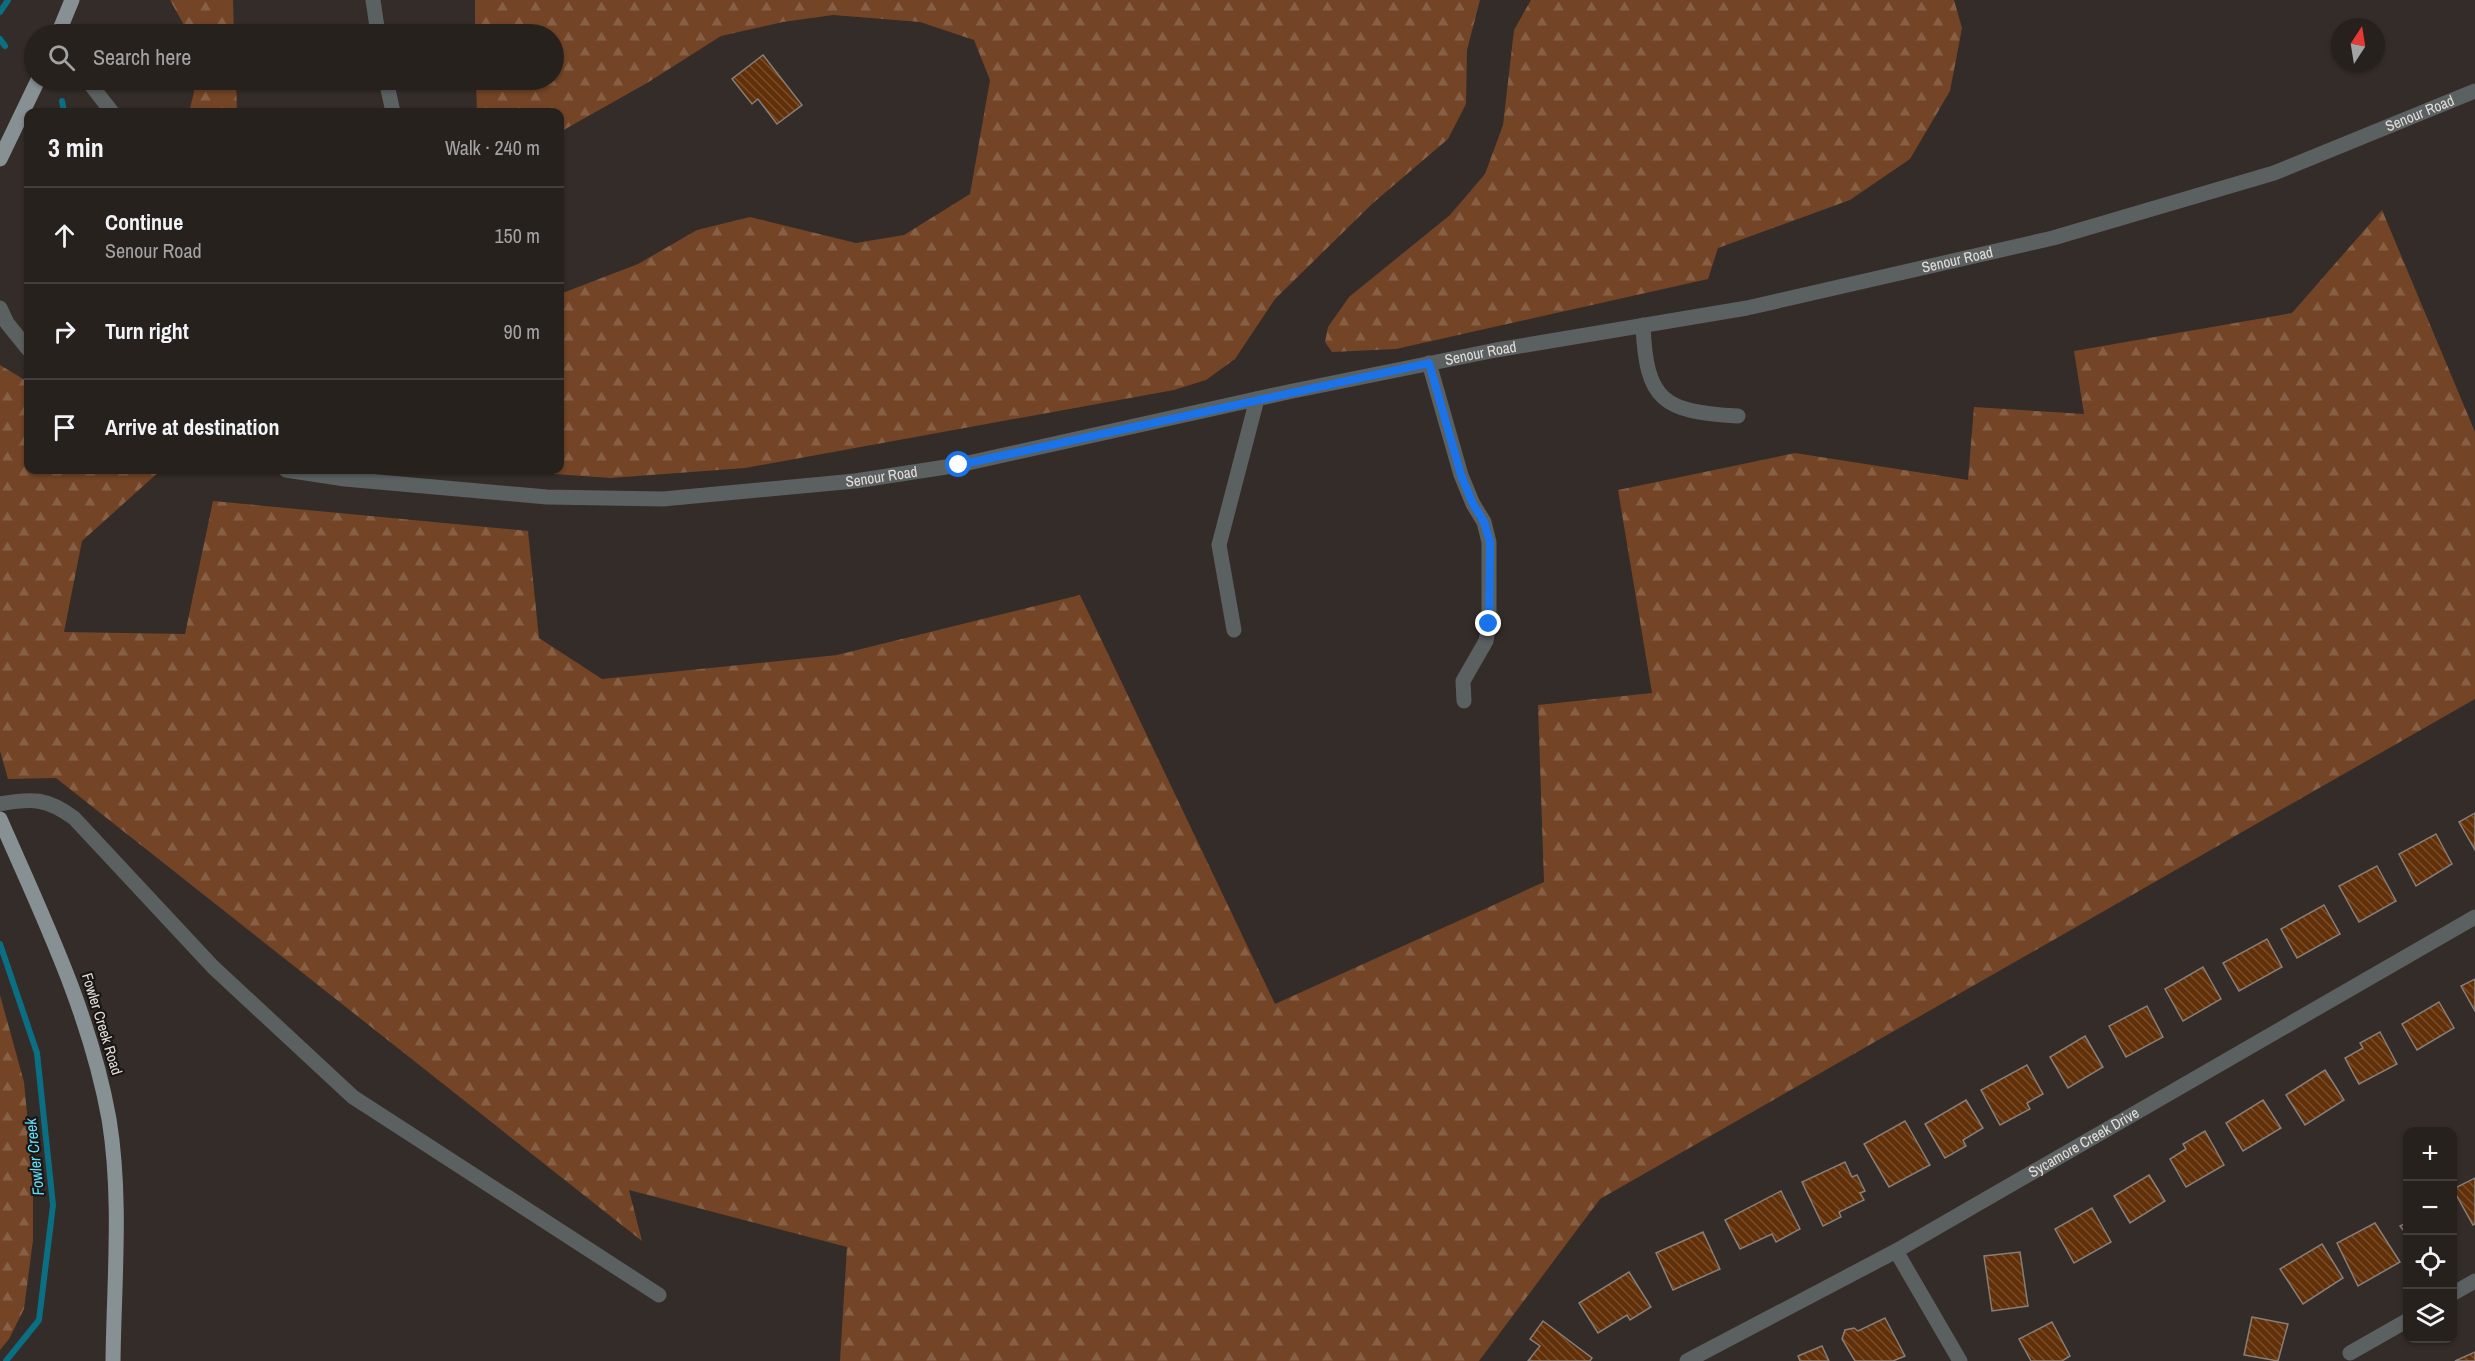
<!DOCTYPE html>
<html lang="en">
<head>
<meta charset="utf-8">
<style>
	:root { --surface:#27211e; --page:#2f2927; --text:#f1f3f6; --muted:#a4a3a4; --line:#433e3c }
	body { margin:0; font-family:"Archivo Narrow",sans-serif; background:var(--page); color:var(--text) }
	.controls { position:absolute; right:18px; bottom:18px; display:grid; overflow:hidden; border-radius:12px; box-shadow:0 2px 4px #0004 }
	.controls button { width:54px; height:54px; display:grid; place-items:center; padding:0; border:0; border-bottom:2px solid var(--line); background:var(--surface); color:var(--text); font:30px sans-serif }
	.compass { position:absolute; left:2331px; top:18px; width:54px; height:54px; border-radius:50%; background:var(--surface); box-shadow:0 2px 4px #0004; rotate:12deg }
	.stop { position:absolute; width:18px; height:18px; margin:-14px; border:4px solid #1a73e8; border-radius:50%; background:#fff }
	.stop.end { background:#1a73e8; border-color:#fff; box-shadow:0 2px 6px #0008 }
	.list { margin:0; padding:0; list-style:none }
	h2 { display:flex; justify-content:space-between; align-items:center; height:78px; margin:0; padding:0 24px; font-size:26px }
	h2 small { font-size:20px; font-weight:400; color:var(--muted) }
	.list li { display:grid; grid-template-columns:39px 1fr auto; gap:18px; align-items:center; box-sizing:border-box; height:96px; padding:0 24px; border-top:2px solid var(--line) }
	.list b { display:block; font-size:22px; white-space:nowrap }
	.list p { margin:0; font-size:20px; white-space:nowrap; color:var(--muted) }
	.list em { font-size:20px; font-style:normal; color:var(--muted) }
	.icon { flex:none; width:33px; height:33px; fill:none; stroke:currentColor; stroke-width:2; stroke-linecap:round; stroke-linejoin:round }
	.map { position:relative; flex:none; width:2475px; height:1361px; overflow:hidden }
	.search { position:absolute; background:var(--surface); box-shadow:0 2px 4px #0004; left:24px; top:24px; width:540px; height:66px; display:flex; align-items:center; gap:15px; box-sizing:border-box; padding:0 21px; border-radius:33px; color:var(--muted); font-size:22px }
	.panel { position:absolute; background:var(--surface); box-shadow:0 2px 4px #0004; left:24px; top:108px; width:540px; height:366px; border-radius:12px }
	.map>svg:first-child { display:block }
	.forest { fill:url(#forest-firs) }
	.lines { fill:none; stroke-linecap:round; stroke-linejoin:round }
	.stream { stroke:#0a6f83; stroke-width:6 }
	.building { fill:url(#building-back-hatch); stroke:#877e78; stroke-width:1.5 }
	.minor { stroke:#5b6061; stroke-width:15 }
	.major { stroke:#879093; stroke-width:15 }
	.route { stroke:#1a73e8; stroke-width:8 }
	.labels { text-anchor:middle; stroke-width:4.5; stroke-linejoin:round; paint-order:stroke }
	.street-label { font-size:15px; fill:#e3ddda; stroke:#191614 }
	.water-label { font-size:16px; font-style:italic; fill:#62defc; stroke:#191614 }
</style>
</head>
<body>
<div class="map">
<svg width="2475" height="1361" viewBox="0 0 2475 1361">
	<defs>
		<pattern id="forest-firs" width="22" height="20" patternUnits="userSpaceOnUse" patternTransform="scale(1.5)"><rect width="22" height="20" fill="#734425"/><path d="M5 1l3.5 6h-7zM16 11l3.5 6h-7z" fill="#875f44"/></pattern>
		<pattern id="building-back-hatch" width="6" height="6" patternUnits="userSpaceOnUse" patternTransform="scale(1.5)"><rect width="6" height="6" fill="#623008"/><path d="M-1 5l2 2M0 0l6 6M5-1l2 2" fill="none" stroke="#784e2b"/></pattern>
	</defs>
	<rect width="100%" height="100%" fill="#342c28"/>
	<g class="forest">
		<polygon points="170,0 233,0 234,34 187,34 185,27"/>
		<polygon points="475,0 1480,0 1467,50 1466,104 1448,139 1373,203 1275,299 1235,359 1206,380 1174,390 745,468 611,478 496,470 560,470 560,294 638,264 697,230 750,217 856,243 904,235 970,194 990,80 974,40 920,22 833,15 783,22 721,36 647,83 560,132 560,112 477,112 476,80 554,80 554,34 475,34"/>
		<polygon points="1531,0 1954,0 1962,28 1950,91 1910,159 1850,200 1718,248 1708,279 1396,349 1332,352 1325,342 1328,327 1349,297 1450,215 1485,174 1503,125 1514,30"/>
		<polygon points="193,80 236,80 237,112 189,112 194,92"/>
		<polygon points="2382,210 2475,432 2475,699 1600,1199 1479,1361 840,1361 847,1247 629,1190 642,1241 56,778 8,779 0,751 0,365 28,382 28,470 161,470 82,541 64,632 185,634 213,501 528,531 539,638 602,679 837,655 1080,595 1275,1004 1544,882 1538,705 1652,693 1618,490 1795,453 1968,480 1974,407 2084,414 2074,351 2292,313"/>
		<polygon points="0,995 24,1082 33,1176 33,1240 24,1309 9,1339 0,1350"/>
	</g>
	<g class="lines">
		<g class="stream">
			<polyline points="0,12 8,0"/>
			<polyline points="0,39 5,46"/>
			<polyline points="62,101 64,112"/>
			<polyline points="0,944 37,1053 53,1205 39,1320 6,1361"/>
		</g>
	</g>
	<g class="building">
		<polygon points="763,55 802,105 777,124 758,99 752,104 732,79"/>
		<polygon points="2475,813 2475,850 2459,822"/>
		<polygon points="2436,834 2452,864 2416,886 2399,854"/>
		<polygon points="2377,866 2396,901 2359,922 2339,886"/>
		<polygon points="2324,905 2340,934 2297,958 2281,929"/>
		<polygon points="2267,939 2282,967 2239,991 2223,963"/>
		<polygon points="2203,967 2221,999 2183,1021 2165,989"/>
		<polygon points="2475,979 2475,1011 2461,986"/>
		<polygon points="2439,1002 2454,1028 2417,1050 2402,1024"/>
		<polygon points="2147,1006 2163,1037 2126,1057 2109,1026"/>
		<polygon points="2380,1032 2397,1064 2359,1084 2345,1058 2363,1048 2360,1043"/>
		<polygon points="2085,1036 2103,1067 2068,1088 2050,1057"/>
		<polygon points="2027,1065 2043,1094 2027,1103 2030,1109 2000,1125 1981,1090"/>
		<polygon points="2325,1070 2344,1100 2305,1125 2286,1095"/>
		<polygon points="1966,1100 1983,1128 1963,1140 1966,1146 1945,1158 1925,1124"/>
		<polygon points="2263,1100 2281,1128 2243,1151 2226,1123"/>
		<polygon points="1905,1121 1930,1165 1889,1187 1864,1144"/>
		<polygon points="2205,1131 2224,1165 2186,1187 2170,1159 2186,1149 2183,1144"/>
		<polygon points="1845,1162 1852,1177 1857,1175 1865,1191 1860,1193 1864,1200 1839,1212 1841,1217 1823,1226 1802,1182"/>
		<polygon points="2149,1175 2165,1201 2130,1223 2114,1196"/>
		<polygon points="2475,1178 2475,1224 2473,1225 2453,1189"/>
		<polygon points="1781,1191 1800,1229 1776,1242 1772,1234 1740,1249 1725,1220"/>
		<polygon points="2092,1208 2111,1242 2074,1263 2055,1229"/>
		<polygon points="2408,1222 2408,1236 2400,1226"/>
		<polygon points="2375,1223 2400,1262 2358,1286 2337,1243"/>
		<polygon points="1703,1232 1720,1269 1673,1290 1656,1253"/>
		<polygon points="2322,1244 2343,1278 2303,1304 2280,1269"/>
		<polygon points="2020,1252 2028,1306 1992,1311 1984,1256"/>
		<polygon points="1629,1272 1651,1307 1630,1320 1627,1315 1598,1333 1579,1303"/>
		<polygon points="2252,1317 2288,1324 2278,1361 2244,1355"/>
		<polygon points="1885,1318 1905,1356 1893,1361 1855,1361 1842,1339 1845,1330 1854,1328 1858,1331"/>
		<polygon points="1543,1321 1592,1358 1590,1361 1528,1361 1540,1346 1530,1339"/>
		<polygon points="2052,1322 2070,1356 2062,1361 2031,1361 2019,1339"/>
		<polygon points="1822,1346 1829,1361 1800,1361 1798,1356"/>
		<polygon points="2475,1352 2475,1361 2455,1361"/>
	</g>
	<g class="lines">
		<g class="minor">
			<polyline points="373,0 378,34"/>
			<polyline points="87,80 112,112"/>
			<polyline points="386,80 393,112"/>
			<polyline points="0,308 7,323 28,349"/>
			<path d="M1643,325C1646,401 1663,412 1738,416"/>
			<polyline points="1429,363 1461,475 1473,504 1484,522 1489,542 1489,624 1486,641 1463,681 1464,701"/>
			<path id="s1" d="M286,470L345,479L547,497L663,499L855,481L959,465L1288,392L1496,350L1747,308L2053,238L2274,173L2475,91"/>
			<polyline points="1234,630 1219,545 1257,399"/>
			<path d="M0,804C32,798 47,798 74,818L213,967L353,1097L659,1295"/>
			<polyline points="1896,1251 1960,1361"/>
			<polyline points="2452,1294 2475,1281"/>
			<polyline points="2350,1353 2408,1320"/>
			<path id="s2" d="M1687,1361L1896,1251L2475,917"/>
		</g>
		<g class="major">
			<polyline points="58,34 72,0"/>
			<polyline points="0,159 38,80"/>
			<path d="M0,819C43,917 90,1013 109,1119C122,1198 114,1281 113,1361"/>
		</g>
	</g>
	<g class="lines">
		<polyline class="route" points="959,465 1429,363 1461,475 1473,504 1484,522 1490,542 1489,624"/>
	</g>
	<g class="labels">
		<g class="street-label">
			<text dy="5" stroke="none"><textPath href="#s1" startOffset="2182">Senour Road</textPath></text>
			<text dy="5" stroke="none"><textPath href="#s1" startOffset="1696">Senour Road</textPath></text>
			<text dy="5" stroke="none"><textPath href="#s1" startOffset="1210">Senour Road</textPath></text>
			<text dy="5" stroke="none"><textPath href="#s1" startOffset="598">Senour Road</textPath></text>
			<text transform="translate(102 1024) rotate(73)" y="5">Fowler Creek Road</text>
			<text dy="5" stroke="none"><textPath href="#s2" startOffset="453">Sycamore Creek Drive</textPath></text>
		</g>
		<g class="water-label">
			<text transform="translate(34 1157) rotate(-96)" y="6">Fowler Creek</text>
		</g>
	</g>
</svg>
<div class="controls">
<button>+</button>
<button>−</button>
<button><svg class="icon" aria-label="locate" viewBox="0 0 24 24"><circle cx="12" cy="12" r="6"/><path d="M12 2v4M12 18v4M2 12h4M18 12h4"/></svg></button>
<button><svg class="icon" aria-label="layers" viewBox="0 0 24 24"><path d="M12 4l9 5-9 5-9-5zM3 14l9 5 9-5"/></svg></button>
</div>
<svg class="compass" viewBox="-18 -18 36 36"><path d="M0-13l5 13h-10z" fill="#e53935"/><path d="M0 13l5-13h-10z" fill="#a4a3a4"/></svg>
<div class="stop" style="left:959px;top:465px"></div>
<div class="stop end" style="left:1489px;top:624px"></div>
<div class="search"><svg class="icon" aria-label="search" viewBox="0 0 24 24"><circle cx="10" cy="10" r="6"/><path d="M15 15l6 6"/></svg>Search here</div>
<section class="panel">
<h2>3 min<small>Walk · 240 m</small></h2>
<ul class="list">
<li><svg class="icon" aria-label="ahead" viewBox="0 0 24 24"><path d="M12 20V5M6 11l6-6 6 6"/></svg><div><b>Continue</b><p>Senour Road</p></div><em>150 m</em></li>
<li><svg class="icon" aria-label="right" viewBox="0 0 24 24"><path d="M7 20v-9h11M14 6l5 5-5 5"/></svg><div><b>Turn right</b></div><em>90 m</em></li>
<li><svg class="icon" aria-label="arrive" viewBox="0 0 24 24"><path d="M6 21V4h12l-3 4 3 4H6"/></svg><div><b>Arrive at destination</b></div></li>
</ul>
</section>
</div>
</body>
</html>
